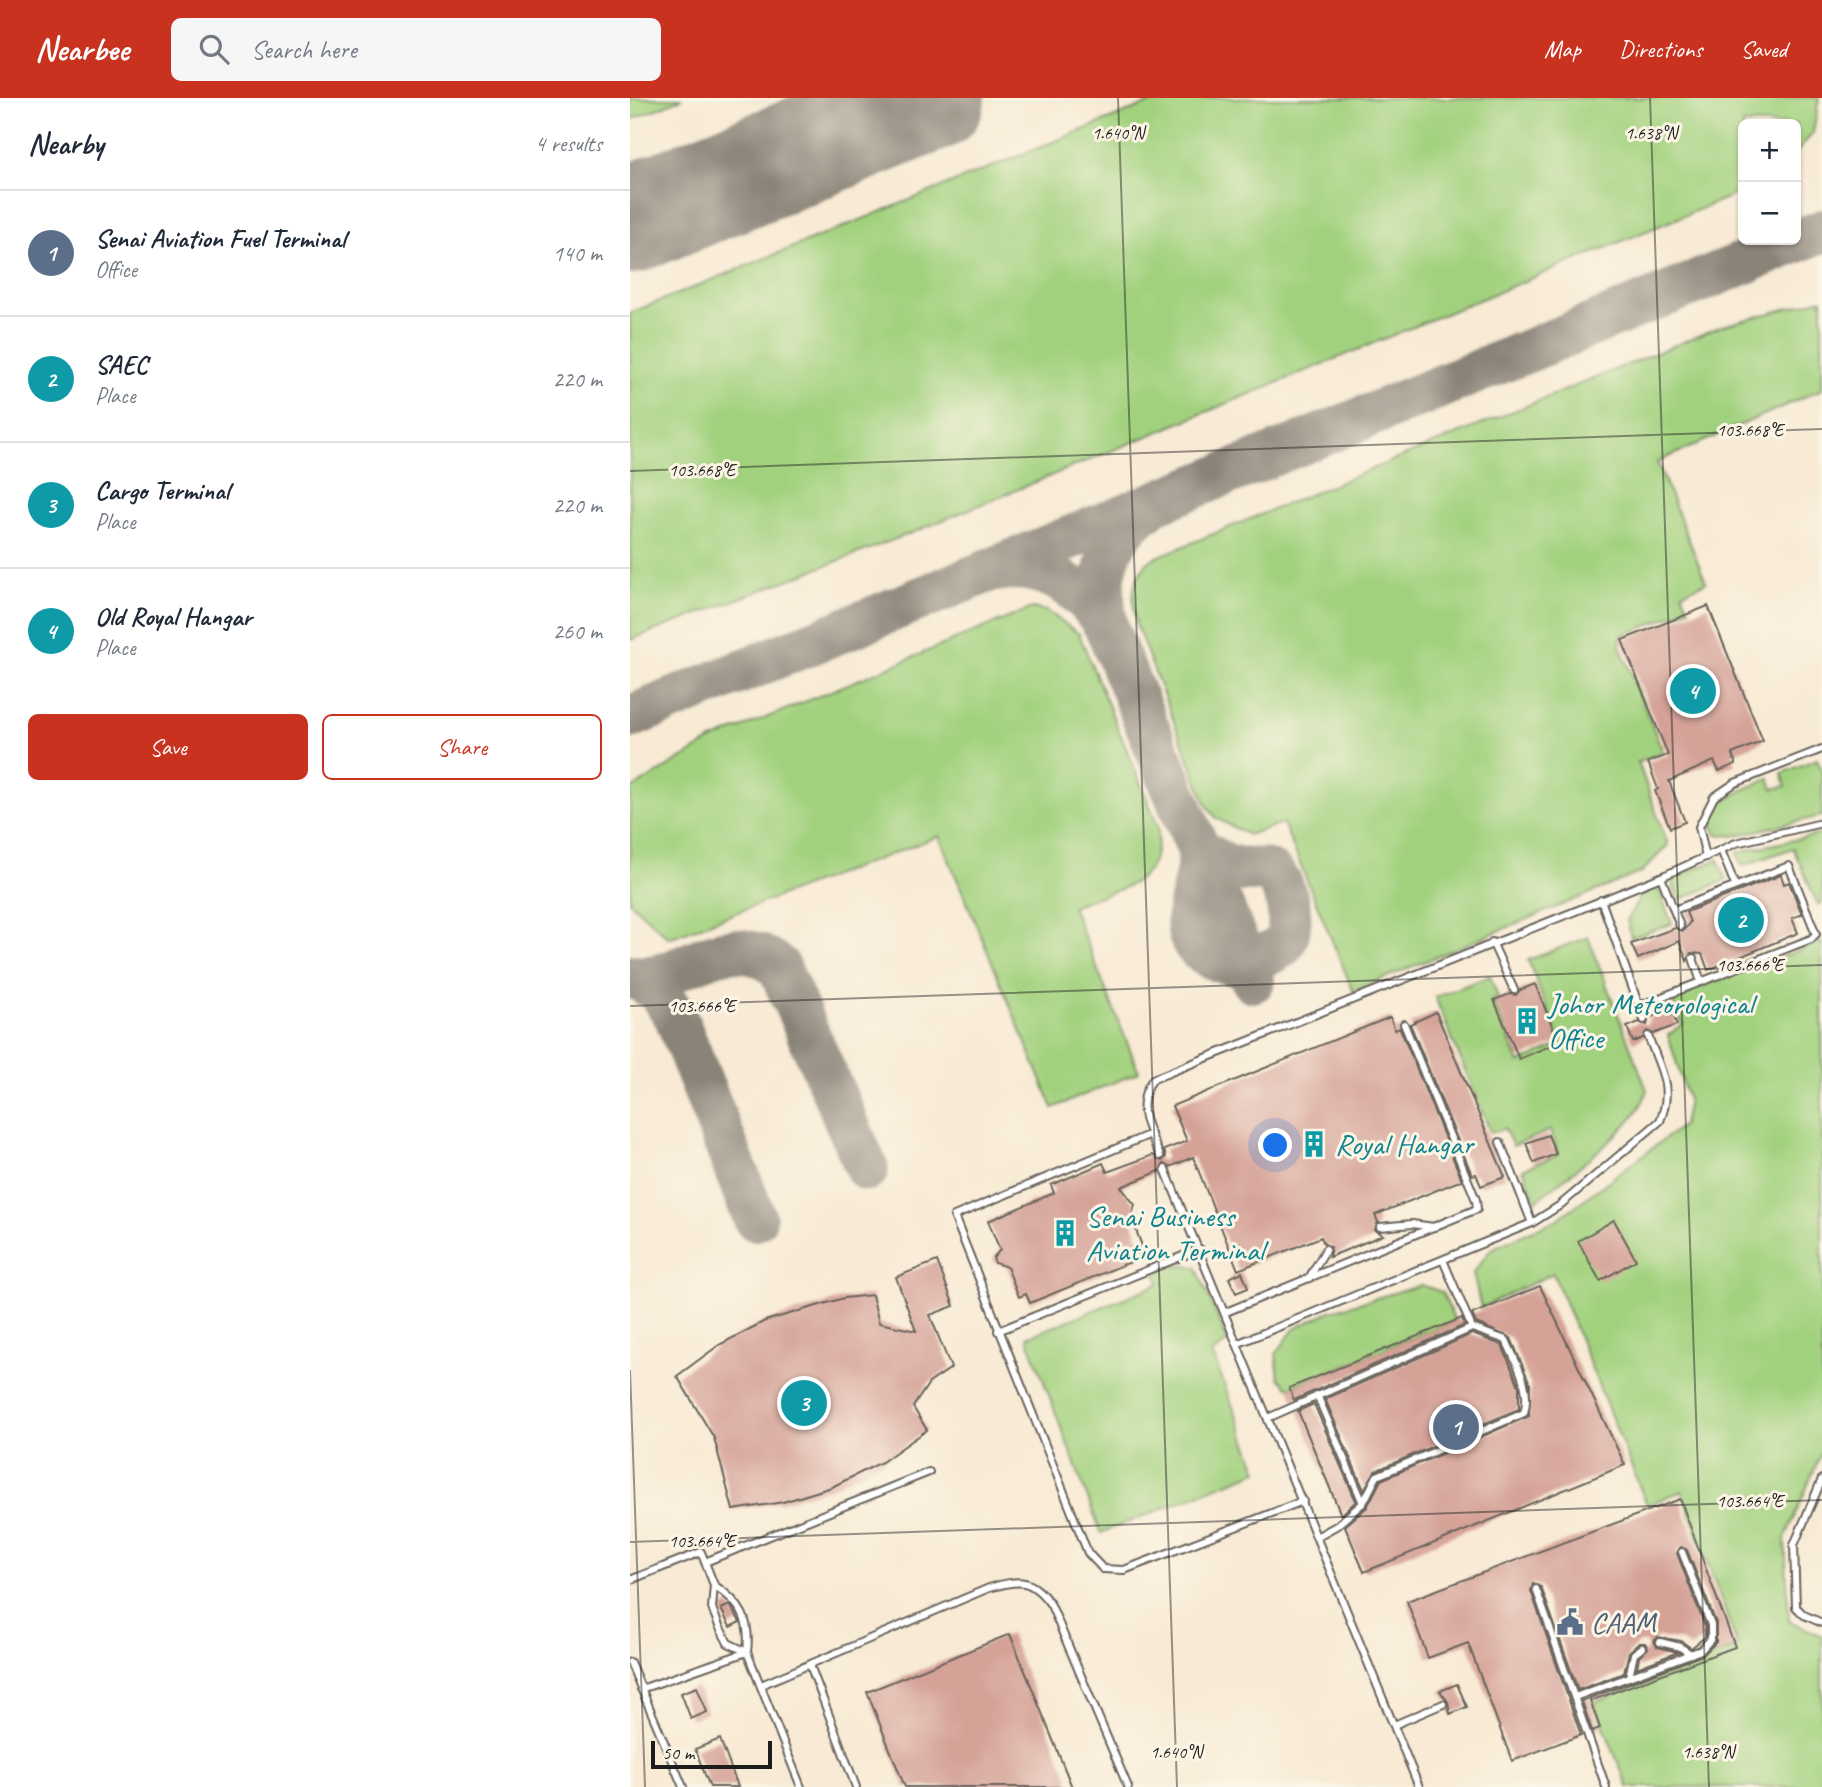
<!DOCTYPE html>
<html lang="en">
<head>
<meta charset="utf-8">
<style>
	:root { --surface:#fff; --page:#f6f6f7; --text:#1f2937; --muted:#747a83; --line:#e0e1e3; --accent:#c8321e }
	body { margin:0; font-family:Caveat,sans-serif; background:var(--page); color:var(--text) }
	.controls { position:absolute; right:21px; top:21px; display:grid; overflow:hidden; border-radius:10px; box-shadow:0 2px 5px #0004 }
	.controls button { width:63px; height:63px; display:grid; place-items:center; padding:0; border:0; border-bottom:2px solid var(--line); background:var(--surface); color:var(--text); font:35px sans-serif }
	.scale { position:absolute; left:21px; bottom:18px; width:121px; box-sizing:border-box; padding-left:7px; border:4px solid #1c1c1c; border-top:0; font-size:19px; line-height:24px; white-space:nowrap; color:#1c1c1c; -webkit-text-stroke:5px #fcf5e5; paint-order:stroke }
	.you { position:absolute; left:646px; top:1048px; width:24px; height:24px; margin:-18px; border:5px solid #fff; border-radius:50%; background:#1a73e8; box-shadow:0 0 0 10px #1a73e833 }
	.badge { display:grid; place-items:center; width:46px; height:46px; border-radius:50%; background:var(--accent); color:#fff; font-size:23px; font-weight:700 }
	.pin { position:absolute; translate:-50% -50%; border:4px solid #fff; box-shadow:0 2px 7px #0006 }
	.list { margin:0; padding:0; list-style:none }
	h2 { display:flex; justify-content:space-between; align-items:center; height:91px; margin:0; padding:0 28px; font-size:30px }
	h2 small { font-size:23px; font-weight:400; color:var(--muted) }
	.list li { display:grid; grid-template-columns:46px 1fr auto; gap:21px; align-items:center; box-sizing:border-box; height:126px; padding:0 28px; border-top:2px solid var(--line) }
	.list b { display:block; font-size:26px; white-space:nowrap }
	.list p { margin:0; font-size:23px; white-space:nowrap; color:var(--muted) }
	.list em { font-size:23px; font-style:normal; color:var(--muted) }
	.actions { display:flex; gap:14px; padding:21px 28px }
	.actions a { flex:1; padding:16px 0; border:2px solid var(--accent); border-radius:10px; text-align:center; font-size:24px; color:var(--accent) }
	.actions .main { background:var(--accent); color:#fff }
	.icon { flex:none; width:38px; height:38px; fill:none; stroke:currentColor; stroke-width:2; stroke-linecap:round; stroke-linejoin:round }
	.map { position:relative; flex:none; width:1192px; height:1689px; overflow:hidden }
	header { display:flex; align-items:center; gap:42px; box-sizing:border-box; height:98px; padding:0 35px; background:var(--accent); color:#fff }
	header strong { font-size:33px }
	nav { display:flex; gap:38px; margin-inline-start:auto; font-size:24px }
	.search { width:490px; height:63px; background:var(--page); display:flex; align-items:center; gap:18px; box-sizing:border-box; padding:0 24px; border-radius:10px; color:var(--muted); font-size:26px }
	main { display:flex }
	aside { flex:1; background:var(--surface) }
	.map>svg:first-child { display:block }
	.green { fill:#a2d17e; stroke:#5f764d; stroke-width:2 }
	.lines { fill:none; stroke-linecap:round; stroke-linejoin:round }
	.taxiway { stroke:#8a8378; stroke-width:44 }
	.runway { stroke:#8a8378; stroke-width:108 }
	.building { fill:#d5a298 }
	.service-casing { stroke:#69645c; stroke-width:10 }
	.service { stroke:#fff; stroke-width:6 }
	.ticks { fill:none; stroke:#1c1c1c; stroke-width:2; stroke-opacity:0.45 }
	.labels { text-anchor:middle; stroke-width:6; stroke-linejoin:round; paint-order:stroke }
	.culture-label { font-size:30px; fill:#0d838f; stroke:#fcf5e5; text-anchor:start }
	.service-label { font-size:30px; fill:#4e5e75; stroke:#fcf5e5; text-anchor:start }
	.ticks-label { font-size:18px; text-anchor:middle; fill:#1c1c1c; stroke:#fcf5e5; stroke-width:6; stroke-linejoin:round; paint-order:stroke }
</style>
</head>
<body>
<header>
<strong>Nearbee</strong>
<div class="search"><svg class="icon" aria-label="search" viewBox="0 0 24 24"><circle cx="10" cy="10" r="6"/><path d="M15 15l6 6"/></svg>Search here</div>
<nav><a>Map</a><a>Directions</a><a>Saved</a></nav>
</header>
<main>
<aside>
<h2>Nearby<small>4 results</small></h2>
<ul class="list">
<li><span class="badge" style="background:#5c6f8a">1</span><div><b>Senai Aviation Fuel Terminal</b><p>Office</p></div><em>140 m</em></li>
<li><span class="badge" style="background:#0f9aa8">2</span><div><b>SAEC</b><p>Place</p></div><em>220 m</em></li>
<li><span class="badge" style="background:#0f9aa8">3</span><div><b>Cargo Terminal</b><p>Place</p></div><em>220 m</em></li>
<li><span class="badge" style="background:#0f9aa8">4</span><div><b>Old Royal Hangar</b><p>Place</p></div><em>260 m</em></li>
</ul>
<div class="actions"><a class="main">Save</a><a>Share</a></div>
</aside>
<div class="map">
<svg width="1192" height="1689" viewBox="0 0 1192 1689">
	<rect width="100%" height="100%" fill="#fcf5e5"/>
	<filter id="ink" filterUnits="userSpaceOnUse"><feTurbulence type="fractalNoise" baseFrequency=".0143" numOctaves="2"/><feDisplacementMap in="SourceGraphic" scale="14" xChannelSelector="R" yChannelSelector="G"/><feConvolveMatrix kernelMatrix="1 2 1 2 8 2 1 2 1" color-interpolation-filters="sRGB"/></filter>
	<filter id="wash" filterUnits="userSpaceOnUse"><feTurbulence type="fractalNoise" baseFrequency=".00686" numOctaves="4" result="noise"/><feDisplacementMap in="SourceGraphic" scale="28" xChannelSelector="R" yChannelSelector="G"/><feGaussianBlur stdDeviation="1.57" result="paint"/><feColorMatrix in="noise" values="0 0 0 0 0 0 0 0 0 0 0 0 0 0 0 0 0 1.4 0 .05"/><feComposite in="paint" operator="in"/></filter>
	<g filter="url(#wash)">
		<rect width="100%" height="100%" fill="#f8ead4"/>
		<g class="green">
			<polygon points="0,0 53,0 0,22"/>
			<polygon points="532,0 1189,0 1183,35 1166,55 1166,26 1113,26 1113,90 1097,100 284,434 0,542 0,215"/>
			<path d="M1192,201V291L1027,364L1076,484L1052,495L1059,511L991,538L990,548L1033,654L1008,664L1038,747L1012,774L723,893L653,725L618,737L586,720L577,708L507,529C501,503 500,479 522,461L1092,228Z"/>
			<path d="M402,510L417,513L449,536L528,728C531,793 489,788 442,808L509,974L423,1010L309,738L39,840L0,804V692L82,642Z"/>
			<path d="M1187,661L1192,672V718L1103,738L1087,736C1065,706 1120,690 1139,680L1143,691L1156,688L1152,675Z"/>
			<polygon points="1192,736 1192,805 1188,807 1163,750 1112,768 1107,754"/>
			<polygon points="1088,761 1096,782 1049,802 1042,784 1045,779"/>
			<polygon points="1027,787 1042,826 1001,840 997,822 1014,792"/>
			<path d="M958,839L1017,992C1009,1029 937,1077 906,1103L893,1071L928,1057L921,1032L883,1048L874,1030L861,1035L805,899L860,878L868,899L862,902L889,965L931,946L898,862Z"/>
			<polygon points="1192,844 1192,1299 1189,1307 1192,1309 1192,1353 1155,1441 1159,1523 1192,1538 1192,1689 998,1689 964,1604 1108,1549 1052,1393 1017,1407 923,1175 851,1210 843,1175 861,1151 928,1121 1053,1027 1058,1002 1038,937 1053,926 1041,900"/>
			<polygon points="540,1167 566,1169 598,1244 582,1255 628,1373 471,1435 397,1239 529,1186 525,1173"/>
			<polygon points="791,1187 812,1194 825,1223 659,1290 649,1280 646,1256 664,1231 698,1214"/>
		</g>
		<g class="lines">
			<g class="taxiway">
				<path d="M367,472C414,463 455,491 477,531L623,883"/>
				<path d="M477,531C467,484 474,441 516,412"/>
				<polyline points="0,619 1192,133"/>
				<path d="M568,751C584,761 597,770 617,772C623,772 632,770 638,773C659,783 668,837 649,850C638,858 622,861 609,867C530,855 566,804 570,757"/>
				<path d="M0,879C60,886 88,824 149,869L237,1071"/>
				<polyline points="5,879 28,893 45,917 125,1121"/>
			</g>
			<polyline class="runway" points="0,122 301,0"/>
		</g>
		<g id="blocks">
			<g class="building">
				<polygon points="1078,508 1133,643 1102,656 1106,666 1089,673 1084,663 1039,683 1055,724 1040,730 1025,693 1028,691 1018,664 1038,657 992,542"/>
				<polygon points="1151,777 1154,786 1159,784 1172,816 1162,820 1168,835 1078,872 1072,856 1061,855 1057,863 1049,843 1008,861 1001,846 1045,830 1053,833 1060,824 1056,814"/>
				<polygon points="905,886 929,944 889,961 864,902 880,896 886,897 890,892"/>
				<polygon points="1041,911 1047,927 1023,936 1017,933 1013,940 1003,944 997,929 1009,924 1017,927 1019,920"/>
				<polygon points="806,914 875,1079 851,1088 846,1076 842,1077 780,926"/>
				<polygon points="760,919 765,932 770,930 832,1082 745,1117 748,1124 745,1132 753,1137 699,1159 701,1149 694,1146 691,1139 608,1172 563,1059 540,1069 534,1066 530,1073 491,1089 505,1107 501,1119 512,1148 506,1150 510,1160 400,1205 396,1196 389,1199 377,1169 365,1165 363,1160 370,1152 358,1123 424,1095 421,1087 473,1065 477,1074 523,1057 532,1063 536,1059 534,1052 557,1043 542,1008"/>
				<polygon points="918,1037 926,1056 904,1065 896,1045"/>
				<polygon points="984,1122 1006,1162 970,1183 948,1143"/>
				<polygon points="307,1163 324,1208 300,1217 321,1270 299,1285 283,1309 297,1332 252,1364 202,1389 153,1404 103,1412 84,1340 47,1278 89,1247 135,1223 214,1200 242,1197 249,1225 286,1233 266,1179"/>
				<polygon points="612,1174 618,1190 606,1195 599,1180"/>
				<polygon points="910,1188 995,1367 734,1474 715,1428 737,1409 751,1382 899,1318 900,1286 881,1240 846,1225 842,1216"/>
				<polygon points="832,1220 835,1227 664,1302 659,1290"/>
				<polygon points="842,1236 872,1247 889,1288 889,1311 745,1373 734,1392 695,1301"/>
				<polygon points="684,1306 726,1403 711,1417 668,1313"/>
				<polygon points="1050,1401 1105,1549 960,1603 970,1630 962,1633 952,1603 1073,1557 1086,1544 1086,1525 1057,1452 1051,1449 1047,1455 1075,1528 1075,1539 1061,1550 1051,1543 1028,1539 1024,1543 1027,1549 1048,1554 1007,1570 1009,1559 1018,1550 1015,1545 1009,1545 999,1554 994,1575 948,1592 911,1489 903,1486 901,1493 951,1637 882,1663 838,1545 798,1560 777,1503"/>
				<polygon points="100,1507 110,1524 100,1529 91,1511"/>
				<polygon points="380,1536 442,1689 275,1689 237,1594"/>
				<polygon points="827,1586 837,1609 820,1616 818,1604 810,1593"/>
				<polygon points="67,1589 77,1614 61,1621 51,1595"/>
				<polygon points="90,1641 108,1689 80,1689 65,1651"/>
			</g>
		</g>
	</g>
	<g filter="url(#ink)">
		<use href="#blocks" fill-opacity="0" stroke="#69645c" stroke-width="2"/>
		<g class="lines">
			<defs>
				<g id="service">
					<polyline points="1091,752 1105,787"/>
					<polyline points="1076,759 1069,729 1084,699 1105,685 1192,651"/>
					<polyline points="1031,779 1050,828"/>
					<polyline points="971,802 1014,922"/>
					<polyline points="862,844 884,892"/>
					<polyline points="1063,860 1071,884"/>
					<polyline points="1009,908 1181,841 1186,836 1159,768 1044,812"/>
					<polyline points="521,1036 324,1118 458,1455 473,1471 494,1472 673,1403"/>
					<polyline points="870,1044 902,1125"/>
					<path d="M530,1058C519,1032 503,1007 523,981L1031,779L1106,745L1192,725"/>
					<polyline points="535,1071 789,1689"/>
					<polyline points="750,1129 782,1126 804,1129"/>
					<polyline points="813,1162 842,1230"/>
					<polyline points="679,1180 696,1151"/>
					<polyline points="596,1214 847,1111 846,1102 774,926"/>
					<polyline points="368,1233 570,1151"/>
					<path d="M609,1245L902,1125L929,1108L1030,1023C1044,990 1030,970 1018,938"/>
					<polyline points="687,1297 733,1405"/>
					<path d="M640,1319L842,1230L876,1242C886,1265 902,1290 894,1315L747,1378L733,1405L706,1428L688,1438"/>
					<polyline points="1192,1381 1164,1447 1166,1509 1174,1517 1192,1525"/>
					<polyline points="75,1464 299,1374"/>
					<polyline points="0,1482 71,1454 84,1487 82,1510 89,1528 98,1545 117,1554"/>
					<path d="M84,1487C111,1505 121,1522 117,1554L171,1689"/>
					<polyline points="906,1491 976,1689"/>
					<polyline points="1030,1544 1050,1549 1061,1556"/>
					<polyline points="0,1564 53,1689"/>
					<polyline points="180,1567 226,1689"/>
					<polyline points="999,1579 1004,1556 1012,1550"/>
					<path d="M131,1587L359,1490C390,1481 402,1480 421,1507L498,1689"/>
					<polyline points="11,1591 117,1554"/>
					<polyline points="945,1599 1071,1552 1081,1541 1081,1527 1052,1454"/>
					<polyline points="764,1627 813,1606"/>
				</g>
			</defs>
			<use href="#service" class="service-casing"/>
			<use href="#service" class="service"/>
		</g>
	</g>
	<path class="ticks" d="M488,0L547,1689M1020,0L1079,1689M0,373L1192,331M0,908L1192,867M0,1272L15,1689M0,1444L1192,1402"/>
	<defs>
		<symbol id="building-bare" viewBox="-9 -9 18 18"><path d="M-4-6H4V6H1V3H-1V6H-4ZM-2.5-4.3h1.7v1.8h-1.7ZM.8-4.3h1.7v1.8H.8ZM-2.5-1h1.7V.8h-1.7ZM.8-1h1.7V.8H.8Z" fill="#0f9aa8" stroke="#fcf5e5" stroke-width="2.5" paint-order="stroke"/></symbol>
		<symbol id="civic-bare" viewBox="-9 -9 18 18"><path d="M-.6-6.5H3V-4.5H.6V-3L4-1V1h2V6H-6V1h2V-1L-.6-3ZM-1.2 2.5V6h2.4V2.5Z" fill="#5c6f8a" stroke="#fcf5e5" stroke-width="2.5" paint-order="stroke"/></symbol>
	</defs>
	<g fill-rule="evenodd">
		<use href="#building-bare" x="878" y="904" width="38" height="38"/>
		<use href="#building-bare" x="665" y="1027" width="38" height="38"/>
		<use href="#building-bare" x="416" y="1116" width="38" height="38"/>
		<use href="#civic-bare" x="921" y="1505" width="38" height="38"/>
	</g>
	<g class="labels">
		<g class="culture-label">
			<text x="918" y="916">Johor Meteorological<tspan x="918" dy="34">Office</tspan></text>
			<text x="705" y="1056">Royal Hangar</text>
			<text x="456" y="1128">Senai Business<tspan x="456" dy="34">Aviation Terminal</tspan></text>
		</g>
		<g class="service-label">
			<text x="961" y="1534">CAAM</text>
		</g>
	</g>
	<g class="ticks-label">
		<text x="488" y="41">1.640°N</text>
		<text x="1021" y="41">1.638°N</text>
		<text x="1120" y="338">103.668°E</text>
		<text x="72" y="378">103.668°E</text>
		<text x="1120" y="873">103.666°E</text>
		<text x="72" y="914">103.666°E</text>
		<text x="1120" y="1409">103.664°E</text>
		<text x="72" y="1449">103.664°E</text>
		<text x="546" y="1660">1.640°N</text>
		<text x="1078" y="1660">1.638°N</text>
	</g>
</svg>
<div class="controls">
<button>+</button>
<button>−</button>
</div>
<div class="scale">50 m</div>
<div class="you"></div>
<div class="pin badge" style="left:826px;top:1329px;background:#5c6f8a">1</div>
<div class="pin badge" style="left:1111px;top:822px;background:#0f9aa8">2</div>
<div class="pin badge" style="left:174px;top:1305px;background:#0f9aa8">3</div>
<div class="pin badge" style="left:1063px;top:593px;background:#0f9aa8">4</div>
</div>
</main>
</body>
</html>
